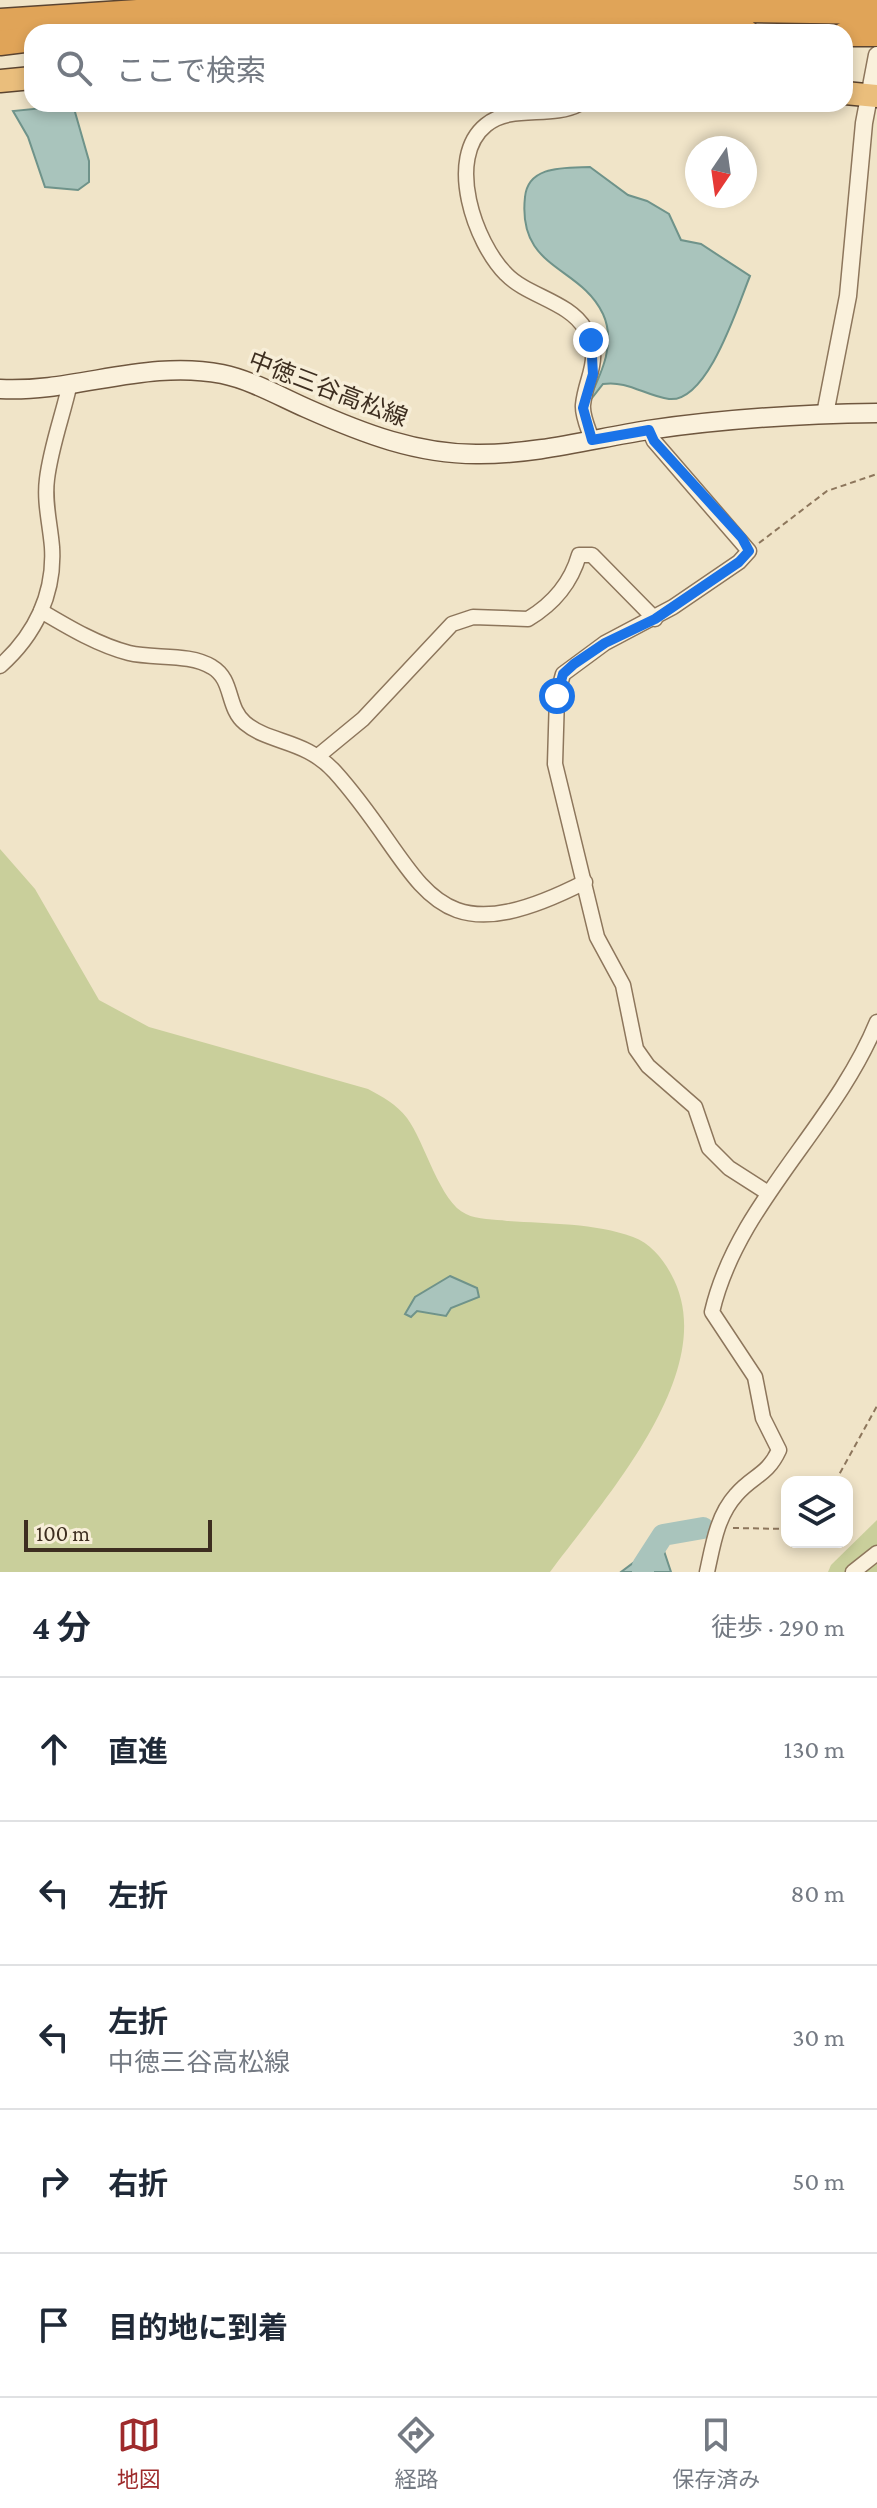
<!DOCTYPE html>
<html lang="ja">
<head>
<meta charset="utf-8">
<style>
	:root { --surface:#fff; --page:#f2f2f3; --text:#1f2937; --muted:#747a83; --line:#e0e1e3; --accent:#9e2a2b }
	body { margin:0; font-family:"Crimson Pro","Noto Sans JP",serif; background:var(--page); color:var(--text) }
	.controls { position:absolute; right:24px; bottom:24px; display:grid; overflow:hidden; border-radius:16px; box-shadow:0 4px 12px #0003 }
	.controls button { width:72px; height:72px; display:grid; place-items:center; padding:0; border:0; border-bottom:2px solid var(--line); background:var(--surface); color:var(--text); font:40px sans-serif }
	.compass { position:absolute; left:685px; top:136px; width:72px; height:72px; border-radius:50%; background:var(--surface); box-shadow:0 4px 12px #0003; rotate:193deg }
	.scale { position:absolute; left:24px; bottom:20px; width:188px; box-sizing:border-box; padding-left:8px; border:4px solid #3d2e20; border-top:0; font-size:22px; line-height:28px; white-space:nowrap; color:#3d2e20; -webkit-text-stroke:6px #f7eed8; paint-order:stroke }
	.stop { position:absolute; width:24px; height:24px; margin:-18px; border:6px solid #1a73e8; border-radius:50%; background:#fff }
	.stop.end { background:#1a73e8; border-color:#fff; box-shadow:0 2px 8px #0008 }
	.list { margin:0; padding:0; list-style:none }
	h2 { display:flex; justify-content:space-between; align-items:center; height:104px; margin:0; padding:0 32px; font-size:34px }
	h2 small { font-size:26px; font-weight:400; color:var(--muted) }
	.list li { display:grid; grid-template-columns:52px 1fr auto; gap:24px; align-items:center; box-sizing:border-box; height:144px; padding:0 32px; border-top:2px solid var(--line) }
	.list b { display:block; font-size:30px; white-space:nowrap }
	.list p { margin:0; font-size:26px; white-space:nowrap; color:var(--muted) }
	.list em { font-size:26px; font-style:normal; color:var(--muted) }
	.icon { flex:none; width:44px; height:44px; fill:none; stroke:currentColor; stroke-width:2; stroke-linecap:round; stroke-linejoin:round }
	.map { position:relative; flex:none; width:877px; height:1572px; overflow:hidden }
	.search { position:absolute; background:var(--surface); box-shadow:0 4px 12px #0003; left:24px; right:24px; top:24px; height:88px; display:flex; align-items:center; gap:20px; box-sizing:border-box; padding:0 28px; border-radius:24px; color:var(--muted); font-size:30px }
	.sheet { height:824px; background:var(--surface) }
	nav { display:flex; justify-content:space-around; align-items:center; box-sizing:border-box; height:112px; border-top:2px solid var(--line); background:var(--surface); font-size:22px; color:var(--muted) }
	nav a { display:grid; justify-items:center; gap:4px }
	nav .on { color:var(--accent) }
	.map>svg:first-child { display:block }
	.green { fill:#c9cf9b }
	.water { fill:#a9c4bc; stroke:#6f938a; stroke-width:2 }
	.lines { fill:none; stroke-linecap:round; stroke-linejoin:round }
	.river { stroke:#a9c4bc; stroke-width:22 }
	.minor-casing { stroke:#8d765c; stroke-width:17 }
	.tertiary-casing { stroke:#8d765c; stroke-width:19 }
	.secondary-casing { stroke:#6f573f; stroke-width:21 }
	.trunk-casing { stroke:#5b4430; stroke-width:25 }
	.motorway-casing { stroke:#5b4430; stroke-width:27 }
	.path { stroke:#8d765c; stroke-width:2; stroke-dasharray:6 4; stroke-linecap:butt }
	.minor { stroke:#faf1dc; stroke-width:14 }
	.tertiary { stroke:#faf1dc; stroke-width:16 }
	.secondary { stroke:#faf1dc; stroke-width:18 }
	.trunk { stroke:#eabe7c; stroke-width:22 }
	.motorway { stroke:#e0a458; stroke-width:24 }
	.route { stroke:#1a73e8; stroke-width:10 }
	.labels { text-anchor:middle; stroke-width:7; stroke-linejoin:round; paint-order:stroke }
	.street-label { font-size:24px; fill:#3d2e20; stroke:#f7eed8 }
</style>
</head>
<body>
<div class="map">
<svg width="877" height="1572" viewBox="0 0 877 1572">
	<rect width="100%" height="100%" fill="#f0e4c8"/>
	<g class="green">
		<path d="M0,849L35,889L99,1000L149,1027L368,1089C383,1097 396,1104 407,1118C425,1142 440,1203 466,1214C477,1220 495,1219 507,1221C548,1224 595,1223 633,1237C650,1243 663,1259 671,1274C724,1369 603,1500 550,1572H0Z"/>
		<polygon points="877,1520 877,1572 828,1572 831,1565"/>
	</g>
	<g class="water">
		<polygon points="73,105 89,161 89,182 78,190 45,187 28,137 13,111"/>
		<path d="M590,167L628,195L647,201L669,214L681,240L701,244L750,276C738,305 708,403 669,399C646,396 627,380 603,384L592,398L590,397C602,372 616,342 603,314C580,265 517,270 525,197C528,165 565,168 590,167Z"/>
		<polygon points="450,1276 477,1288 479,1297 451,1308 446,1316 417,1311 411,1317 405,1314 415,1297"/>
		<polygon points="661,1542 671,1572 621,1572"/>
	</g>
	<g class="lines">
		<polyline class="river" points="643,1572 643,1566 663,1535 703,1528"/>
		<defs>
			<g id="minor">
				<path d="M579,104C551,119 511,104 486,125C445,158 475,243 506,274C527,296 570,302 585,329C603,360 586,375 583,405C582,416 589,430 592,440"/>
				<polyline points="649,430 654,441 749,551 739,562 673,607 605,643 563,674 557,696 555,764 597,937 623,985 636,1049 648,1066 695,1107 709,1148 729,1168 768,1193"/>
				<path d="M41,611C68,627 98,645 129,653C154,659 190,653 212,667C234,680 226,707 245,723C270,744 305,739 335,772C427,874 422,965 585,882"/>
				<path d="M0,666C35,635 55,594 52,547C50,523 44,502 47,479C51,446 63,415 70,383"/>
				<path d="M318,756L363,719L452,624L473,617L528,619C553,604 571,583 579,555H592L655,619"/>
				<path d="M707,1572C713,1545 717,1516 736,1495C753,1475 767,1476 779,1450L763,1418L755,1377L712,1312C737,1204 834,1127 877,1022"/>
				<polyline points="853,1572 877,1553"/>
			</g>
			<polyline id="tertiary" points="825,414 848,296 864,123 877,55"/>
			<path id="secondary" d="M0,389C75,393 146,359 222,374C251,380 279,396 306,408C362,433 418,455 480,454C537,454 592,439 648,430C723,419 800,414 877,413"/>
			<g id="trunk">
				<polyline points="0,81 32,78"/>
				<polyline points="845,93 877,96"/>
			</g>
			<g id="motorway">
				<polyline points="0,21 274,3 877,12"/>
				<polyline points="142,32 257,26 746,32"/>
				<polyline points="845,34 877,34"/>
				<polyline points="0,43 32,39"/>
			</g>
		</defs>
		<use href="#minor" class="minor-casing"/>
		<use href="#tertiary" class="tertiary-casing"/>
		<use href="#secondary" class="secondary-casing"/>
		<use href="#trunk" class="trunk-casing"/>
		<use href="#motorway" class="motorway-casing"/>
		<g class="path">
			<polyline points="759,543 827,491 877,474"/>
			<polyline points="835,1482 877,1406"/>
			<polyline points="733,1528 787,1529"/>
		</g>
		<use href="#minor" class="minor"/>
		<use href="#tertiary" class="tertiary"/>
		<use href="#secondary" class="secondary"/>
		<use href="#trunk" class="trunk"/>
		<use href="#motorway" class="motorway"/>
	</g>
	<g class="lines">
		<polyline class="route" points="557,696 563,674 574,664 605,643 655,619 739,562 749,551 742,538 654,441 649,430 592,440 583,408 593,374 591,340"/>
	</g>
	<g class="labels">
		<g class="street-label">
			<text transform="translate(328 389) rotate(21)" y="8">中徳三谷高松線</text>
		</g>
	</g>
</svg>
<div class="controls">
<button><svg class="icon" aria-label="layers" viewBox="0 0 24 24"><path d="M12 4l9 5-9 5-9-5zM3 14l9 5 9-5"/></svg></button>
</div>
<svg class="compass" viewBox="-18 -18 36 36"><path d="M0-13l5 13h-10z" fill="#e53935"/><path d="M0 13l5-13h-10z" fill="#747a83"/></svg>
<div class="scale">100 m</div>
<div class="stop" style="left:557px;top:696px"></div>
<div class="stop end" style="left:591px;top:340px"></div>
<div class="search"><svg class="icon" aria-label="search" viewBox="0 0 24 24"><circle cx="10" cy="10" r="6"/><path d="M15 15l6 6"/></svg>ここで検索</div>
</div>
<section class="sheet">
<h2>4 分<small>徒歩 · 290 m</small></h2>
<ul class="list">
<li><svg class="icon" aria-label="ahead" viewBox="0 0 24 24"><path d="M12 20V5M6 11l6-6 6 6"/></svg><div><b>直進</b></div><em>130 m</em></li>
<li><svg class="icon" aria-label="left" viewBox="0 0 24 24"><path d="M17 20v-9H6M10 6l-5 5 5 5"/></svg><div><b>左折</b></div><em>80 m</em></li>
<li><svg class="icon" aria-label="left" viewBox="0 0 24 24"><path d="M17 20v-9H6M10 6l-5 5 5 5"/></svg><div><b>左折</b><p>中徳三谷高松線</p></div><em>30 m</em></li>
<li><svg class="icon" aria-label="right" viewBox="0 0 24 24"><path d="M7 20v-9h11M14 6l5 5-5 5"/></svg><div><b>右折</b></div><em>50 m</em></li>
<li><svg class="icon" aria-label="arrive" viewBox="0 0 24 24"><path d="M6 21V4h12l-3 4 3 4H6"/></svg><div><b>目的地に到着</b></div></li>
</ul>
</section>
<nav>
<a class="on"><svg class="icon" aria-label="map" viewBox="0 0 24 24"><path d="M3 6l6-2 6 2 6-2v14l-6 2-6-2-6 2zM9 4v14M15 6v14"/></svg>地図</a>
<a><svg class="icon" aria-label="directions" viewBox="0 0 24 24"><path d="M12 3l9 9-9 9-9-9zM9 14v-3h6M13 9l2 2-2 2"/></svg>経路</a>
<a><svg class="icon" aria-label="saved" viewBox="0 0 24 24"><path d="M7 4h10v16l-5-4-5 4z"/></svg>保存済み</a>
</nav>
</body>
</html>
